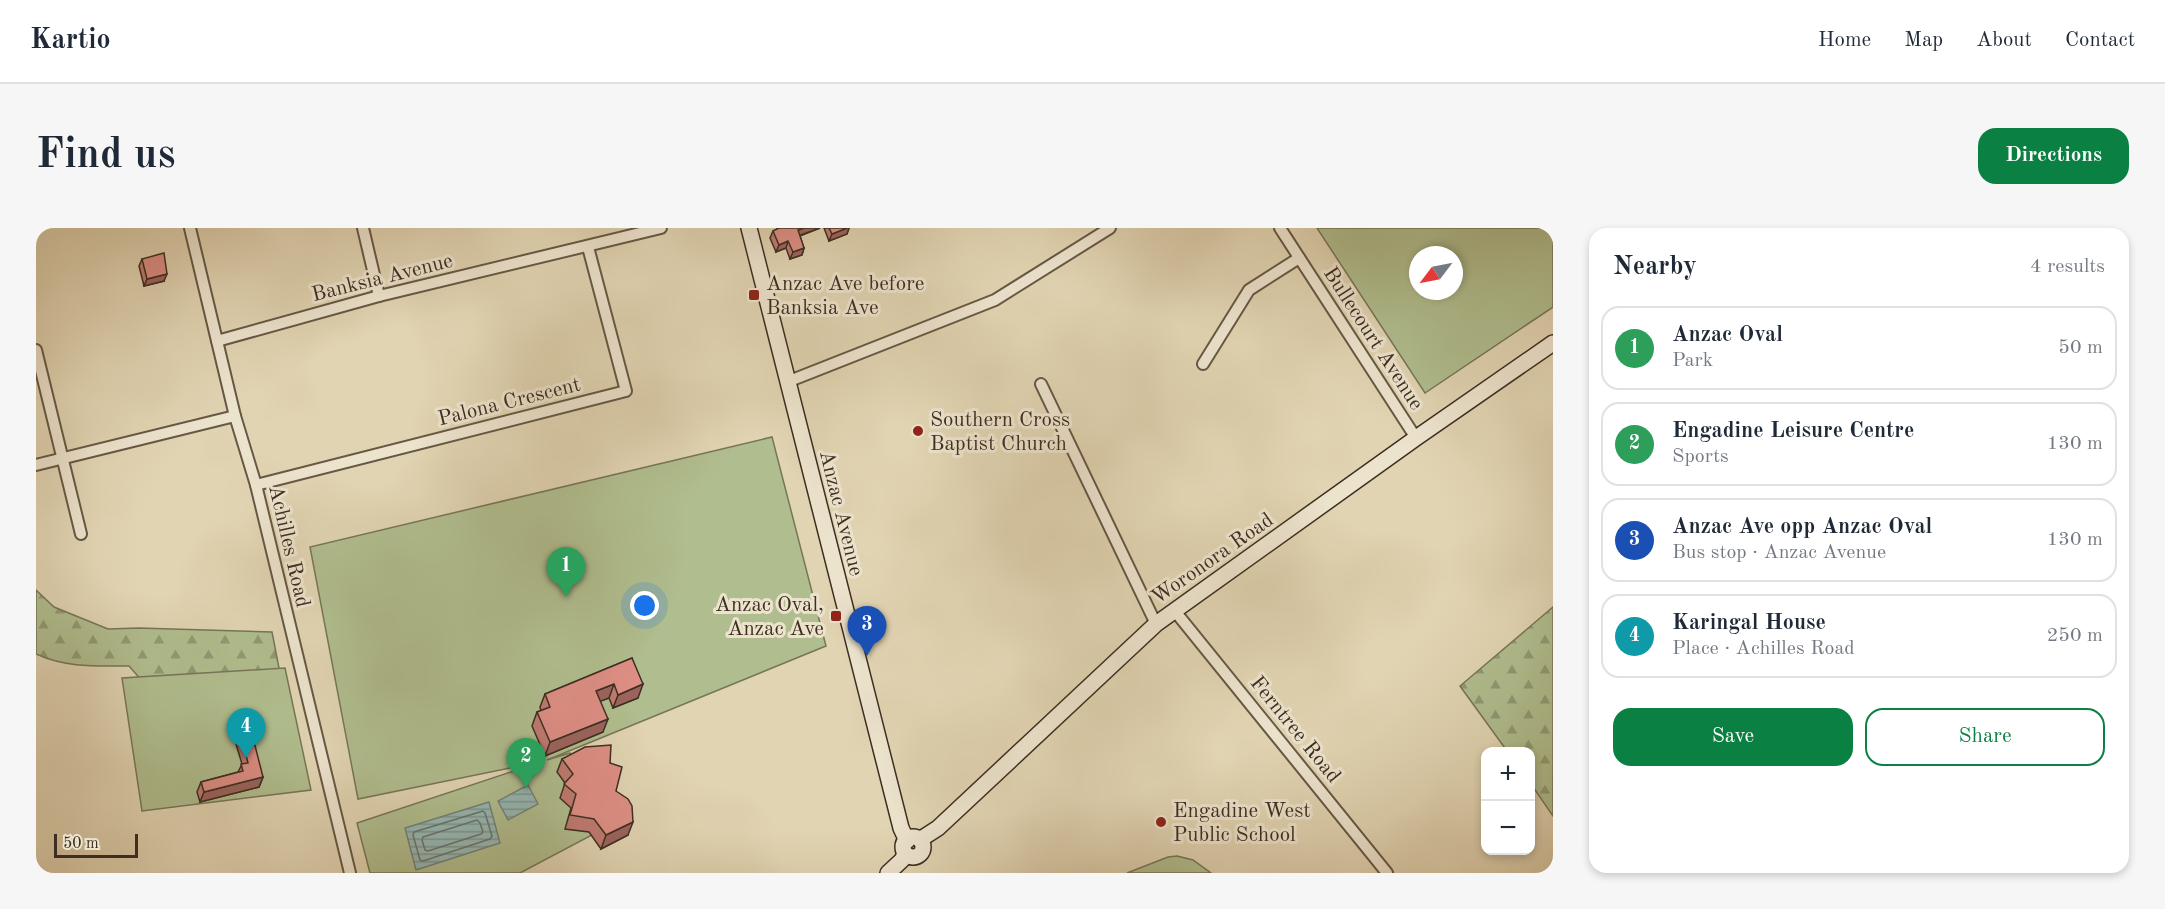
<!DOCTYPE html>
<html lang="en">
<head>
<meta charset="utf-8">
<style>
	:root { --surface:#fff; --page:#f6f6f7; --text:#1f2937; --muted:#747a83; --line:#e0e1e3; --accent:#0b8043 }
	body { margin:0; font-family:"Old Standard TT",serif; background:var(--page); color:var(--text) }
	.controls { position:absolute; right:18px; bottom:18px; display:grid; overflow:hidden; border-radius:12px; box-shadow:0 3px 9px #0003 }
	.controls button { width:54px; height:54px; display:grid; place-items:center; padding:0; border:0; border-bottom:2px solid var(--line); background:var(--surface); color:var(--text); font:30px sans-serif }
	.compass { position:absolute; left:1373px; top:18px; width:54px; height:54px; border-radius:50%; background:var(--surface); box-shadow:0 3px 9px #0003; rotate:238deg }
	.scale { position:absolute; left:18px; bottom:15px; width:84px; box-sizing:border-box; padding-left:6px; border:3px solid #3d2e21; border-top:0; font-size:16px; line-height:21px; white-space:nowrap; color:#3d2e21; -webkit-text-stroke:4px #ece3cd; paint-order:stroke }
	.you { position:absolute; left:609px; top:378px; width:21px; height:21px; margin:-15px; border:4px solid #fff; border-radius:50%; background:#1a73e8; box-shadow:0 0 0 9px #1a73e833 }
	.badge { display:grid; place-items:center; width:39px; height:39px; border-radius:50%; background:var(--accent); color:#fff; font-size:20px; font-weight:700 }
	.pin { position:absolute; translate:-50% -50px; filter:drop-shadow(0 2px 3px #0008) }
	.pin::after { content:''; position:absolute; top:32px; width:21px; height:18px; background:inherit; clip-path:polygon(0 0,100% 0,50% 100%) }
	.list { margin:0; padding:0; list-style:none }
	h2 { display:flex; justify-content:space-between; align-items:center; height:78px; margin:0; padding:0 24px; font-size:26px }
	h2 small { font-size:20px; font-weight:400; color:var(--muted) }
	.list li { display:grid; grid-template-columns:39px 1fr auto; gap:18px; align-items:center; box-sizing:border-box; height:84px; margin:0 12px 12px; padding:0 12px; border:2px solid var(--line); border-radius:18px }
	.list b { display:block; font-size:22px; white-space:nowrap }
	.list p { margin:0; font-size:20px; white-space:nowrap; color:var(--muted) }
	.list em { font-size:20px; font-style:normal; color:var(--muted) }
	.actions { display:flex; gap:12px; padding:18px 24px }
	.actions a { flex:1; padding:14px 0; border:2px solid var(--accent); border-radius:18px; text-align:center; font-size:21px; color:var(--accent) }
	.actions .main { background:var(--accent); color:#fff }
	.map { position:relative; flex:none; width:1517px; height:645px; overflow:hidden; border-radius:18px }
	header { display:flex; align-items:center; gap:36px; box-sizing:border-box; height:84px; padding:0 30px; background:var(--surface); border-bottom:2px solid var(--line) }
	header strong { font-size:28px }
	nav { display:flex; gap:33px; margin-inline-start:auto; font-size:21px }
	.intro { display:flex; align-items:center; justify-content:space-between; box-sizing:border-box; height:144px; padding:0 36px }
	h1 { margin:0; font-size:42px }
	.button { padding:15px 27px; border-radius:18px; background:var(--accent); color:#fff; font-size:21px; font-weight:700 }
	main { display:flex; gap:36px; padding:0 36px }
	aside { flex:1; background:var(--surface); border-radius:18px; box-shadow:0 3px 9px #0003 }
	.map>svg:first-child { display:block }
	.forest { fill:url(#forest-firs); stroke:#767658; stroke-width:1.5 }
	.green { fill:#b0bd8e; stroke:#767658; stroke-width:1.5; fill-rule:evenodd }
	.water { fill:url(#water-rules); stroke:#728079; stroke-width:1.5 }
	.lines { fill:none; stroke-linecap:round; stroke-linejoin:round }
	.shore { stroke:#69726a; stroke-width:1.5 }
	.street-casing { stroke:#665845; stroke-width:14 }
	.secondary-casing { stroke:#3d2e21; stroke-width:18 }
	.street { stroke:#ece3cd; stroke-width:10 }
	.secondary { stroke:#ece3cd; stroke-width:15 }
	.wall { fill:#bf7a72; stroke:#3d2e21; stroke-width:1.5 }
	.shaded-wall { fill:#9b635d; stroke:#3d2e21; stroke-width:1.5 }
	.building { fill:#de8e85; stroke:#3d2e21; stroke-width:1.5 }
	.poi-dot { fill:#8f2418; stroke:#ece3cd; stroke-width:2 }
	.labels { text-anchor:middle; stroke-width:6; stroke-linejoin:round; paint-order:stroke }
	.street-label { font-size:21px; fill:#3d2e21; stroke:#ece3cd }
	.poi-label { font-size:21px; fill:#3d2e21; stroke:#ece3cd; text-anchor:start }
</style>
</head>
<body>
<header>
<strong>Kartio</strong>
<nav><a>Home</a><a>Map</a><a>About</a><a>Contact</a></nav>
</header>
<div class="intro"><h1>Find us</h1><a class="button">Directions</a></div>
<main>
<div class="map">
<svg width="1517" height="645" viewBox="0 0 1517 645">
	<defs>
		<pattern id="forest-firs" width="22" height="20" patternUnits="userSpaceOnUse" patternTransform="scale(1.5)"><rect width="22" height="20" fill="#b0bd8e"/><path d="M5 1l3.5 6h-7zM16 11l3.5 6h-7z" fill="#909a74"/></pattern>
		<pattern id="water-rules" width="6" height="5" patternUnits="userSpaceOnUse" patternTransform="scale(1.5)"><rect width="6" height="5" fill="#95b7b3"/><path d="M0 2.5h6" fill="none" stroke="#7b9591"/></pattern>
	</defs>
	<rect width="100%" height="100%" fill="#e1d4b2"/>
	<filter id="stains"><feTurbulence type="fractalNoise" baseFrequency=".00333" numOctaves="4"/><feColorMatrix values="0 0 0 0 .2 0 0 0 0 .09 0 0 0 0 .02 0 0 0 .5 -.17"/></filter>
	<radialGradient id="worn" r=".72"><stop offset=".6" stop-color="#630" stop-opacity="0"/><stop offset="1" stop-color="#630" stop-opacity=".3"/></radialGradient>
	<g class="forest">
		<path d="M0,362L18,379L72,401L103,400L236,404L244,445L107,454L93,438C60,438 30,440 0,426Z"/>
		<polygon points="1517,379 1517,588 1495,556 1494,524 1471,523 1424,458"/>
	</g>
	<g class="green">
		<path d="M1281,0H1517V79L1389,165ZM1382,27H1418V63H1382Z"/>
		<polygon points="736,209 790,418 511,532 534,525 573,598 484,645 334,645 321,595 508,533 322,571 274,319"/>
		<polygon points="249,440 275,562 106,583 86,450"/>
		<polygon points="1141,628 1157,632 1175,645 1091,645 1132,629"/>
	</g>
	<g class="water">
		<polygon points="492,557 502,576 472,592 462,573"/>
		<polygon points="453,574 464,615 380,642 369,600"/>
	</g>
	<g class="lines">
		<g class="shore">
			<polygon points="447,583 449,585 456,608 454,611 387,633 384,632 377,607 378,604"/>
			<polygon points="441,592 444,595 447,604 445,606 392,623 389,622 386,612 387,609"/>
		</g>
		<defs>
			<g id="street">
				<polyline points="154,0 199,188 220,257 314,645"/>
				<polyline points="327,0 343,68"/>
				<polyline points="1244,0 1380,210"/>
				<polyline points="181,113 343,68 625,0"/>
				<polyline points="0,122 45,306"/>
				<polyline points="1167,136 1213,62 1263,30"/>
				<polyline points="751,154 959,72 1074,0"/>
				<polyline points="1005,156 1120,396"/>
				<polyline points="0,237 199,188"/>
				<polyline points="220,257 590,163 552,19"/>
				<polyline points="1138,382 1351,645"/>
			</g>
			<g id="secondary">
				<polyline points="713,0 865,600 871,613"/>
				<circle cx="877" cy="619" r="10"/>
				<polyline points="885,611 902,600 1120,396 1380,210 1517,115"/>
				<polyline points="852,645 866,632 869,626"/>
			</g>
		</defs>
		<use href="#street" class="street-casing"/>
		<use href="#secondary" class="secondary-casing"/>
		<use href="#street" class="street"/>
		<use href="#secondary" class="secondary"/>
	</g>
	<g class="wall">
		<polygon points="743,0 784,0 764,8 768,20 766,27 754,31 750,20 740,24 734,10 737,3"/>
		<polygon points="788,0 813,0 811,6 793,13"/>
		<polygon points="106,31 128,53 108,58 103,38"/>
		<polygon points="596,430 602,470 577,480 573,470 564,473 567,504 509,528 496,498 501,484 505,483 504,479 509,466"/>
		<polygon points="204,505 227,549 223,559 164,574 161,564 165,554 202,544 206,536 200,516"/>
		<polygon points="526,531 574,535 580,563 592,607 565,621 553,604 529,601 535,580 524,570 529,555 521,544"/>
	</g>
	<g class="shaded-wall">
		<polygon points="768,0 784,0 759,9 762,2"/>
		<polygon points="811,0 813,0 811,6 793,13 796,6"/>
		<polygon points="752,13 750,20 740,24 743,17"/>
		<polygon points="768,20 766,27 754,31 757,24"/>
		<polygon points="131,46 128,53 108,58 111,51"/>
		<polygon points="578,456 573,470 555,477 560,463"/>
		<polygon points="607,456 602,470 577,480 582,467"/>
		<polygon points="572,491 567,504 509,528 514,514"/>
		<polygon points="227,549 223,559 164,574 168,564"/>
		<polygon points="597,594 592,607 565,621 570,607"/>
	</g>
	<g class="building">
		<polygon points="743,0 768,0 762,2 768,20 757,24 752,13 743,17 737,3"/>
		<polygon points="793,0 811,0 796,6"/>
		<polygon points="128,25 131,46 111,51 106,31"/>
		<polygon points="596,430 607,456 582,467 578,456 560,463 572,491 514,514 501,484 514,479 509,466"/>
		<polygon points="215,502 227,549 168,564 165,554 207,543 205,536 212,535 204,505"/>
		<polygon points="575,517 574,535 586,539 580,563 592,571 596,578 597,594 570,607 558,591 534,587 540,566 528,556 537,546 526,531 549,519"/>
	</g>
	<g class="poi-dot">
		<rect x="712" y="61" width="12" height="12" rx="3"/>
		<circle cx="882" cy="203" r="6"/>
		<rect x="794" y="382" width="12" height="12" rx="3"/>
		<circle cx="1125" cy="594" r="6"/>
	</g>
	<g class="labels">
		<g class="street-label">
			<text transform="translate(346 49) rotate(-14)" y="7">Banksia Avenue</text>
			<text transform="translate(1338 110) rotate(57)" y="7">Bullecourt Avenue</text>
			<text transform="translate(473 173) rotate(-14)" y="7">Palona Crescent</text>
			<text transform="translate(806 285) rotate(76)" y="7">Anzac Avenue</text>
			<text transform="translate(254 318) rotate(77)" y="7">Achilles Road</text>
			<text transform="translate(1176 330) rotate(-35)" y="7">Woronora Road</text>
			<text transform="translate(1260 501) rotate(51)" y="7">Ferntree Road</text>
		</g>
		<g class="poi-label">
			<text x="730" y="62">Anzac Ave before<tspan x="730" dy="24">Banksia Ave</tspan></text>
			<text x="894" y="198">Southern Cross<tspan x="894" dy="24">Baptist Church</tspan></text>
			<text x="788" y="383" text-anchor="end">Anzac Oval,<tspan x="788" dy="24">Anzac Ave</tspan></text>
			<text x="1137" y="589">Engadine West<tspan x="1137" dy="24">Public School</tspan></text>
		</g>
	</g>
	<rect width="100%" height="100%" filter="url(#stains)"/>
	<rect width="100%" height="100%" fill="url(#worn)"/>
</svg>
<div class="controls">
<button>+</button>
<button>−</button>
</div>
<svg class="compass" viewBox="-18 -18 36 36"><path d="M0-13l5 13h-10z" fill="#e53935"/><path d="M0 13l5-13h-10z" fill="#747a83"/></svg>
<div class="scale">50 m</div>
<div class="you"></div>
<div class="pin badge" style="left:530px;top:369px;background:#2e9e5b">1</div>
<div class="pin badge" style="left:490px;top:560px;background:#2e9e5b">2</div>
<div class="pin badge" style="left:831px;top:428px;background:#1a4fb4">3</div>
<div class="pin badge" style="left:210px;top:530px;background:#0f9aa8">4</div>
</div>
<aside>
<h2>Nearby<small>4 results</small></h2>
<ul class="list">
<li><span class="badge" style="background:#2e9e5b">1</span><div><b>Anzac Oval</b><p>Park</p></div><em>50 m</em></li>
<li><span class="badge" style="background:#2e9e5b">2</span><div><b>Engadine Leisure Centre</b><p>Sports</p></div><em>130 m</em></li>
<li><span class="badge" style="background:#1a4fb4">3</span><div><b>Anzac Ave opp Anzac Oval</b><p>Bus stop · Anzac Avenue</p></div><em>130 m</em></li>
<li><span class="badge" style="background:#0f9aa8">4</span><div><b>Karingal House</b><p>Place · Achilles Road</p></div><em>250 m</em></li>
</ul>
<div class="actions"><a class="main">Save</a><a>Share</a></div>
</aside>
</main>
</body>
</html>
